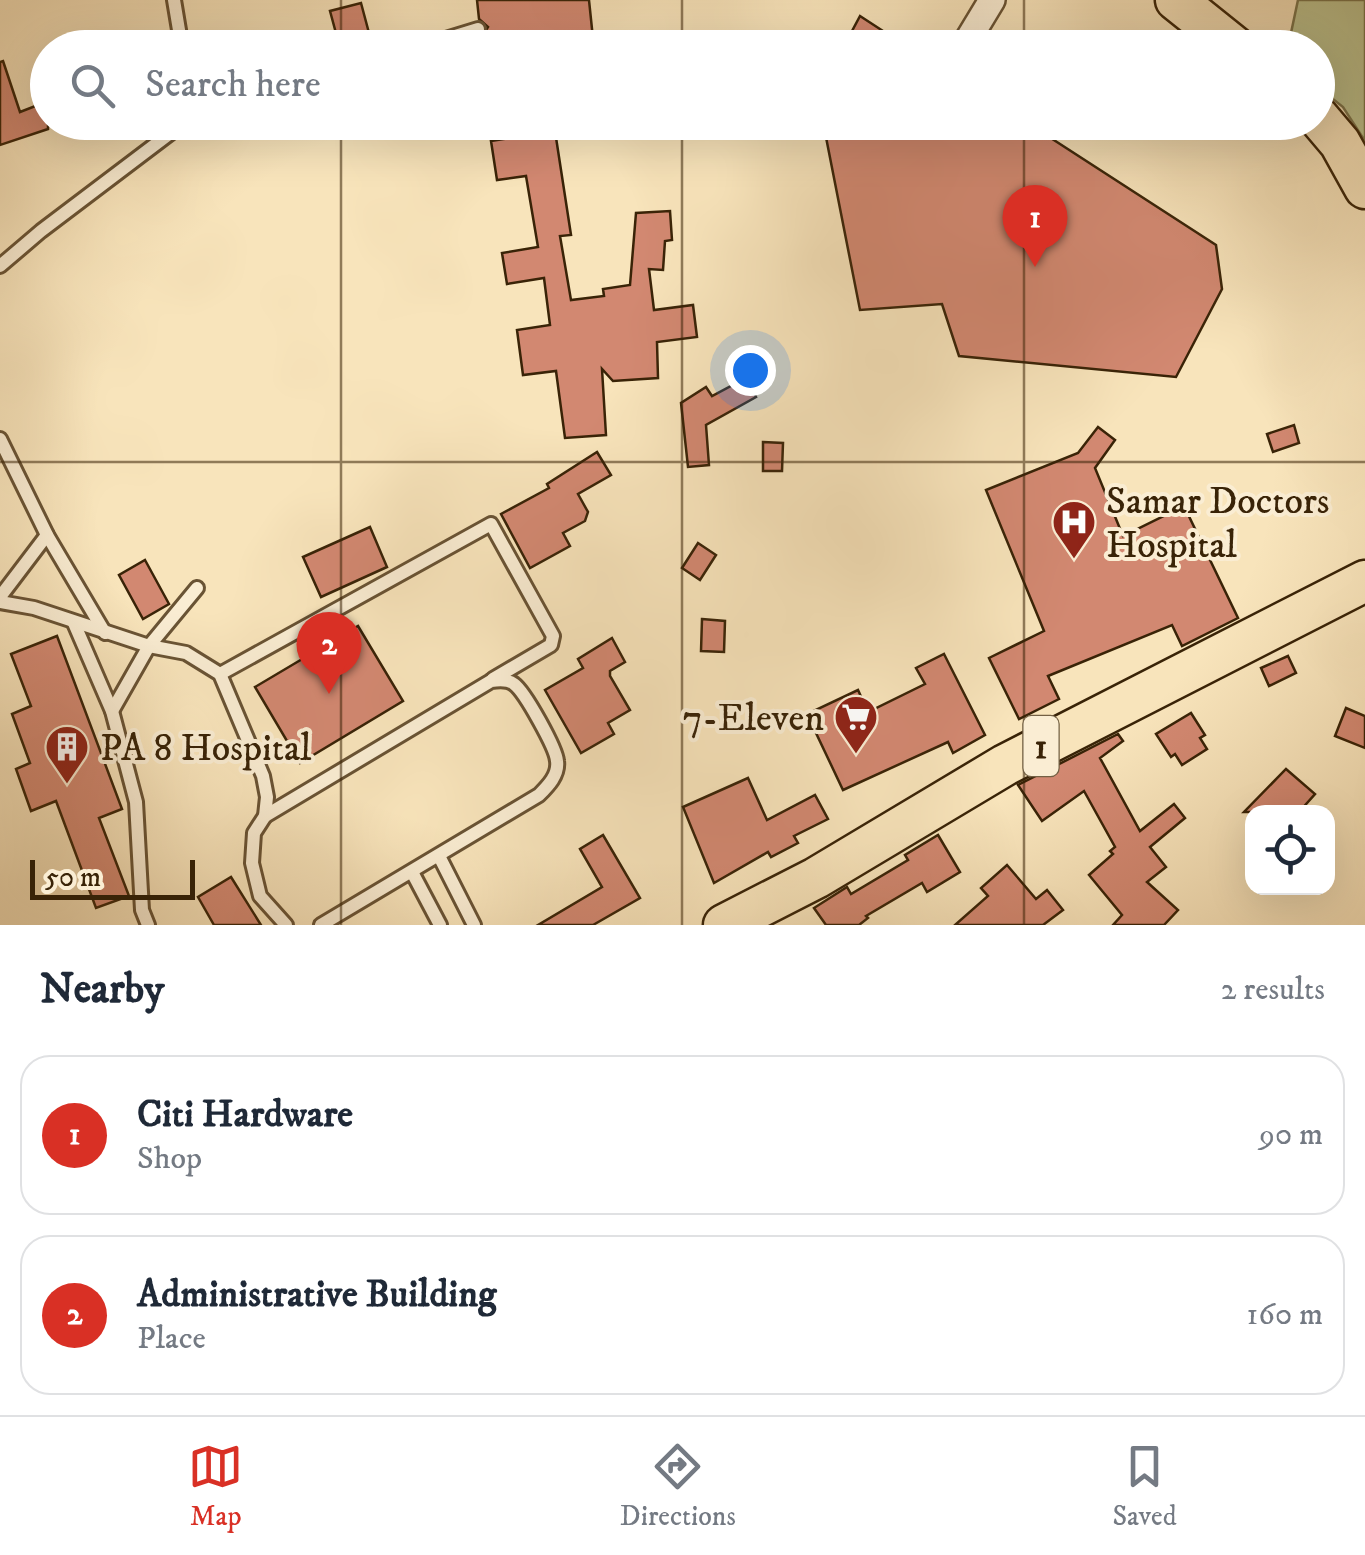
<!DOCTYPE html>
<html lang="en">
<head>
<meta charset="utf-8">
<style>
	:root { --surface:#fff; --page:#f2f2f3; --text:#1f2937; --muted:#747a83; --line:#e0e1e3; --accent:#d93025 }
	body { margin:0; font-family:"IM FELL DW Pica",serif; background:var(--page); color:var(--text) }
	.controls { position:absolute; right:30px; bottom:30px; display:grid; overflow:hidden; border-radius:20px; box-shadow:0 10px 40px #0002 }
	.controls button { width:90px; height:90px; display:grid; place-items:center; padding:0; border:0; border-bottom:2px solid var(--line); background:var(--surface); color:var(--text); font:50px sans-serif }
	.scale { position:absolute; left:30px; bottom:25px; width:165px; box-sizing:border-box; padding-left:10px; border:5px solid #392307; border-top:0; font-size:28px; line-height:35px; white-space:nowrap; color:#392307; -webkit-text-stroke:8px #faedd3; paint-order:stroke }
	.you { position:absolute; left:750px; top:370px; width:35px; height:35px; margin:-25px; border:8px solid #fff; border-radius:50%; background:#1a73e8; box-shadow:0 0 0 15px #1a73e833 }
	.badge { display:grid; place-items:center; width:65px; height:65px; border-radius:50%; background:var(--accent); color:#fff; font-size:32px; font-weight:700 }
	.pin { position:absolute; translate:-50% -82px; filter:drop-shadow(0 2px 5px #0008) }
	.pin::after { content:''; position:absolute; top:52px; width:35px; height:30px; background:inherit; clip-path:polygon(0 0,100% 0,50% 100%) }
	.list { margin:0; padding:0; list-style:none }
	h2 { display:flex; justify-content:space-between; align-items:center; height:130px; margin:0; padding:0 40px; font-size:42px }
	h2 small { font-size:32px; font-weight:400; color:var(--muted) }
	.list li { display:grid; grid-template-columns:65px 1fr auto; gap:30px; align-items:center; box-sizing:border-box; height:160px; margin:0 20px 20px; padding:0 20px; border:2px solid var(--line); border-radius:30px }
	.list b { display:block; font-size:38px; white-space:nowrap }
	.list p { margin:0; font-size:32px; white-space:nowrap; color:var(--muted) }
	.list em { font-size:32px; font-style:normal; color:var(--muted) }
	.icon { flex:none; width:55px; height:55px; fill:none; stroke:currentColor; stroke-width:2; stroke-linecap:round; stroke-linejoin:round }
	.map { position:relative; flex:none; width:1365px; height:925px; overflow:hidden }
	.search { position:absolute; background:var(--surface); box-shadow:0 10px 40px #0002; left:30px; right:30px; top:30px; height:110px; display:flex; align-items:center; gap:25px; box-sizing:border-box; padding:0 35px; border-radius:55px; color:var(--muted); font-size:38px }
	.sheet { height:490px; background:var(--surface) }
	nav { display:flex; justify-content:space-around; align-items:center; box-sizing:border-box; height:140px; border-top:2px solid var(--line); background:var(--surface); font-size:28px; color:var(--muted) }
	nav a { display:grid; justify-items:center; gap:5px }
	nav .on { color:var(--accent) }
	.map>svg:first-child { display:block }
	.green { fill:#bcc491; stroke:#7a744c; stroke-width:2.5 }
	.building { fill:#d28871; stroke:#392307; stroke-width:2.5 }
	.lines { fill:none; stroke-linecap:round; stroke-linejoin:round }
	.service-casing { stroke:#695334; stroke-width:18 }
	.minor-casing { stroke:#695334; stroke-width:30 }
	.trunk-casing { stroke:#392307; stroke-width:45 }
	.service { stroke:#faedd3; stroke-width:12 }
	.minor { stroke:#faedd3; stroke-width:25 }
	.trunk { stroke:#f8e4bb; stroke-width:40 }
	.grid { fill:none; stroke:#392307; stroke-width:2.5; stroke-opacity:0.55 }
	.labels { text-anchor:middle; stroke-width:8; stroke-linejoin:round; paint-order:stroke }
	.shield { fill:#faedd3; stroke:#736044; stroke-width:2.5 }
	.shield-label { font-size:35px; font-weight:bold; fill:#392307 }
	.poi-label { font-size:38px; fill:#392307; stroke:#faedd3; text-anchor:start }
</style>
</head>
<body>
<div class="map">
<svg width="1365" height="925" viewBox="0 0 1365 925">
	<rect width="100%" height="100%" fill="#f8e4bb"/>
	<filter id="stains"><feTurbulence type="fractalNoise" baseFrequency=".002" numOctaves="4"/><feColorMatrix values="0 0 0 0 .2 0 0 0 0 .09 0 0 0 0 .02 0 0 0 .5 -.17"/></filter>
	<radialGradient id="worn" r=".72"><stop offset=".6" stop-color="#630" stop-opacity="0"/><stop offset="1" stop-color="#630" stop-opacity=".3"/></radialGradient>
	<polygon class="green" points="1298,0 1365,0 1365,141 1343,107 1318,87 1318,48 1288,47"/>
	<g class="building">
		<polygon points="477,0 589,0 594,48 482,48 481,38 488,27 479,19"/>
		<polygon points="361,3 373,48 340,48 330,11"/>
		<polygon points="860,16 909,48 843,48"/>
		<polygon points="3,61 20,112 48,101 48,129 0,145 0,62"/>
		<polygon points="823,122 1026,122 1216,245 1222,289 1176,377 959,356 942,304 860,310"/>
		<polygon points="555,131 571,235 560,236 571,300 604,296 603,289 630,285 636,213 670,211 672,240 665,241 663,270 649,269 654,310 693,305 697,337 657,342 658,378 613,381 602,369 606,435 565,438 556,371 523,375 517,330 550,325 544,278 507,284 502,253 538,247 526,176 497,180 491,141"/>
		<polygon points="746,378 756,397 706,425 709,465 688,467 681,403 706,387 712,396"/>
		<polygon points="1294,425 1299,443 1273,452 1267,434"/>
		<polygon points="1098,427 1115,440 1095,468 1123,536 1184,506 1238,618 1182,646 1172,625 1048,676 1059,699 1019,719 989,658 1044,631 986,490 1078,453"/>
		<polygon points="763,442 783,443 782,471 763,471"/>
		<polygon points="597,452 611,475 578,494 588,512 585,521 563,533 570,546 530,568 501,514 549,488 547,484"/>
		<polygon points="370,527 387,567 321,597 303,557"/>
		<polygon points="698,543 716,555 700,580 682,568"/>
		<polygon points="145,560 169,604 143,619 119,575"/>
		<polygon points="702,619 725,621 724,652 701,651"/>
		<polygon points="358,626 403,701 300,763 255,687"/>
		<polygon points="57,636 122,809 99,818 129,896 96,908 56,801 31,811 16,769 30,763 12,714 31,706 11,654"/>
		<polygon points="612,638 625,662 610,671 610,676 630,710 608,723 614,734 581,753 545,690 583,668 578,659"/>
		<polygon points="944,654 985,735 953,753 948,742 843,790 807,714 858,690 868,712 925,684 916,668"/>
		<polygon points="1288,656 1296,673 1269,686 1261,668"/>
		<polygon points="1346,708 1365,716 1365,748 1335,736"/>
		<polygon points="1191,713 1205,735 1200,738 1207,749 1182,765 1175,754 1171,757 1156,734"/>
		<polygon points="1118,734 1123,741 1100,758 1140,831 1174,804 1185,818 1150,847 1166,867 1147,882 1178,910 1164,925 1113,925 1122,915 1089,875 1113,854 1110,851 1115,847 1084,791 1042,821 1018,785"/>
		<polygon points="1286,769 1315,794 1299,812 1244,812"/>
		<polygon points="748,778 767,820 815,795 828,819 794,836 798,843 771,857 768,852 714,883 683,807"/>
		<polygon points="603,835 640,898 593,925 538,925 602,887 580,849"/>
		<polygon points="938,835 960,872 927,892 922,883 866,916 868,918 859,925 826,925 814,908 847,887 851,894 908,860 905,855"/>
		<polygon points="1007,865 1036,899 1047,890 1063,910 1043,925 955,925 988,896 981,888"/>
		<polygon points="231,877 261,925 214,925 198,897"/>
	</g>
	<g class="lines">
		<defs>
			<g id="service">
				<polyline points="174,0 182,48"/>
				<polyline points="416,48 478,29"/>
				<polyline points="0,266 41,231 185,122"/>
				<polyline points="0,439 47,535 105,633"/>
				<polyline points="0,597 47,535"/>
				<polyline points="0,602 34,608 149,646 186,653 220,674 263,776 267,797 265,816 254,833 252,863 260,896 286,925"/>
				<polyline points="74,623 112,711 136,802 142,910 148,925"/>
				<polyline points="220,674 491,524 553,636 551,645 493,679"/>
				<polyline points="112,711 149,646 197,588"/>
				<path d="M265,816L491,681C498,680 508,679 514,684C525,692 556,748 557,761C559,775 548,786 539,795L321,925"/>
				<polyline points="439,856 474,925"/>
				<polyline points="412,872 440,925"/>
			</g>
			<polyline id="minor" points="963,48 992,0"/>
			<g id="trunk">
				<polyline points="1176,0 1236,48"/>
				<polyline points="1318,117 1340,143 1365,188"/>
				<polyline points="724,925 816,878 1005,765 1365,581"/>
			</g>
		</defs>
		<use href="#service" class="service-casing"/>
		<use href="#minor" class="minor-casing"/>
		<use href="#trunk" class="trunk-casing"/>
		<use href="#service" class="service"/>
		<use href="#minor" class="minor"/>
		<use href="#trunk" class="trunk"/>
	</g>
	<path class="grid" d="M341,0V48M682,0V48M1024,0V48M341,122V925M682,122V925M1024,122V925M0,462H1365"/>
	<defs>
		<symbol id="hospital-pin" viewBox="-11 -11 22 30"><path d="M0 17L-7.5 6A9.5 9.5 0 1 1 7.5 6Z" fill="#8f2418" stroke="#faedd3"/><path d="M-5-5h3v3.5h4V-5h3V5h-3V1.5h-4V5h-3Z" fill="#fff"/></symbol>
		<symbol id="supermarket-pin" viewBox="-11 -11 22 30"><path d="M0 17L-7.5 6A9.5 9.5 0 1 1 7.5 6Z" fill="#8f2418" stroke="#faedd3"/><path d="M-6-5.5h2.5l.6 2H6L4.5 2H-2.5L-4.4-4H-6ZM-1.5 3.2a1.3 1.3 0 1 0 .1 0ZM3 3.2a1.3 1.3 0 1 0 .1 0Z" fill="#fff"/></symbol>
		<symbol id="building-pin" viewBox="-11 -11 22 30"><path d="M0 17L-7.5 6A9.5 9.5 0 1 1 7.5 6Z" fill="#8f2418" stroke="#faedd3"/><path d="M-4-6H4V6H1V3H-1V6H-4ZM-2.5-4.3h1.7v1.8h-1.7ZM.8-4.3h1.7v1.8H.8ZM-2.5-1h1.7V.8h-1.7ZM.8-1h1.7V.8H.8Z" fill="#fff"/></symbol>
	</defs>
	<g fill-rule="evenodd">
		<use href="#hospital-pin" x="1049" y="497" width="50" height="68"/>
		<use href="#supermarket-pin" x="831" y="692" width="50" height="68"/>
		<use href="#building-pin" x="42" y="722" width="50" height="68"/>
	</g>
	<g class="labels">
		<rect class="shield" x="1023.5" y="716" width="35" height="60" rx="8"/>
		<g class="shield-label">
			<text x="1041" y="758">1</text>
		</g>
		<g class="poi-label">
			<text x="1106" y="513">Samar Doctors<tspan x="1106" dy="44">Hospital</tspan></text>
			<text x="824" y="730" text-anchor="end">7-Eleven</text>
			<text x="100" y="760">PA 8 Hospital</text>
		</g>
	</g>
	<rect width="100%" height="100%" filter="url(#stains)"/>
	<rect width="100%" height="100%" fill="url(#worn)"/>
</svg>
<div class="controls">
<button><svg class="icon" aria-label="locate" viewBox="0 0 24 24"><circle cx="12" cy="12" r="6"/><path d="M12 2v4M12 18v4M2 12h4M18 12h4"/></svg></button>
</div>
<div class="scale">50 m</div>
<div class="you"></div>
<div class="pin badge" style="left:1035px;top:267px">1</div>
<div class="pin badge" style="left:329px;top:694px">2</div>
<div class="search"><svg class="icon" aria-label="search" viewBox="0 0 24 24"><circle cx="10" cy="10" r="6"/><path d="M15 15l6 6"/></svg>Search here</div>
</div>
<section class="sheet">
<h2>Nearby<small>2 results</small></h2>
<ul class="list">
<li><span class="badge">1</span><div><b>Citi Hardware</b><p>Shop</p></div><em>90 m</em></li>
<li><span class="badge">2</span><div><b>Administrative Building</b><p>Place</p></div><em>160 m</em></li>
</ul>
</section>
<nav>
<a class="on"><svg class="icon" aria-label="map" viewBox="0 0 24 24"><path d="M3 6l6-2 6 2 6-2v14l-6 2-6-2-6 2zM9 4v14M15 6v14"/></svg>Map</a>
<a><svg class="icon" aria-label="directions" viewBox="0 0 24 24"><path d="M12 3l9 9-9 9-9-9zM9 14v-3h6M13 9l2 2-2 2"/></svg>Directions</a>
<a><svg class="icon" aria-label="saved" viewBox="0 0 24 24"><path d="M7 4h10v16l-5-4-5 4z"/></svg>Saved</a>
</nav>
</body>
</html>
